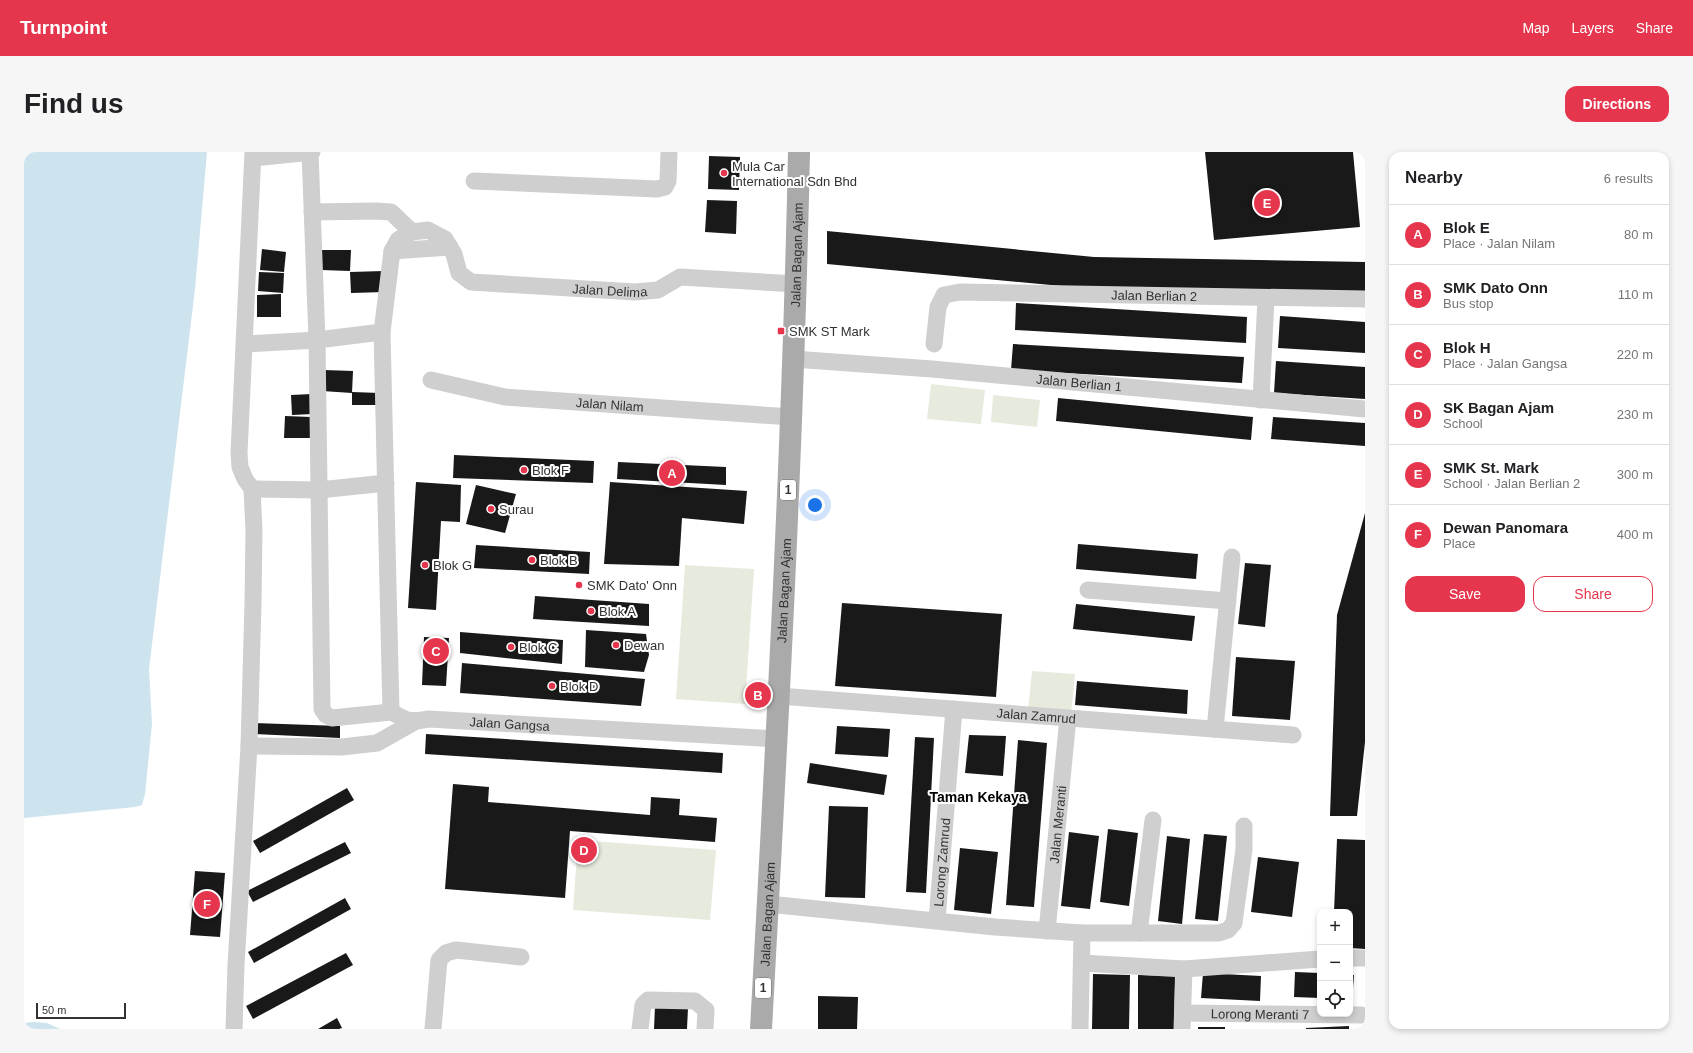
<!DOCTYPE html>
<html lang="en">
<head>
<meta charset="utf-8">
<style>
	:root { --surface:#fff; --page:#f6f6f6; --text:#202124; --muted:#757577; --line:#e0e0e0; --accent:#e6364d }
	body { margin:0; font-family:Helvetica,sans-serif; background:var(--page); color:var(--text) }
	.controls { position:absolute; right:12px; bottom:12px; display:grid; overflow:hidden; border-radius:8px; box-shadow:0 2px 6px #0003 }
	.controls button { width:36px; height:36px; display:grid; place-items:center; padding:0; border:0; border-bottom:1px solid var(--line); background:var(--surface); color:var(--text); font:20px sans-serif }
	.scale { position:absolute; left:12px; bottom:10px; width:90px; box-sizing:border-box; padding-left:4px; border:2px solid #323232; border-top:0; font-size:11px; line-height:14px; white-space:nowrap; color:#323232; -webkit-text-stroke:3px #fff; paint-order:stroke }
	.you { position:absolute; left:791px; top:353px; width:14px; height:14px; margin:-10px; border:3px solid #fff; border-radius:50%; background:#1a73e8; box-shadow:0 0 0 6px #1a73e833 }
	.badge { display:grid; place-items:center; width:26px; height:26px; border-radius:50%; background:var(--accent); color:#fff; font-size:13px; font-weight:700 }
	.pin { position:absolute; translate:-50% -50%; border:2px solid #fff; box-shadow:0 1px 4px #0006 }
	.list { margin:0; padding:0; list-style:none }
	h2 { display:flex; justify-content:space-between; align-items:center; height:52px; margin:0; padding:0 16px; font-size:17px }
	h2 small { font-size:13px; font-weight:400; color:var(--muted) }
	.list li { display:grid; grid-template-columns:26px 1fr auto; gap:12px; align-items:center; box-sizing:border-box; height:60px; padding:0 16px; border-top:1px solid var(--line) }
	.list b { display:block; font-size:15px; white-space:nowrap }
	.list p { margin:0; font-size:13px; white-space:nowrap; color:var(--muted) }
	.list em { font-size:13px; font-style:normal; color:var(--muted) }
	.actions { display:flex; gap:8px; padding:12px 16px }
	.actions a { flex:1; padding:9px 0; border:1px solid var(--accent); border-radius:12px; text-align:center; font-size:14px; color:var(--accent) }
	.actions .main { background:var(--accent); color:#fff }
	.icon { flex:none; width:22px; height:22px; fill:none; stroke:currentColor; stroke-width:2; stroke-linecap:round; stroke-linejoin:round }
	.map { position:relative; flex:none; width:1341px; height:877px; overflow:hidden; border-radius:12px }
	header { display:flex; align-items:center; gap:24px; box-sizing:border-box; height:56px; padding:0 20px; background:var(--accent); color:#fff }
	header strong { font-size:19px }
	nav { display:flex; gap:22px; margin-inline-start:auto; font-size:14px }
	.intro { display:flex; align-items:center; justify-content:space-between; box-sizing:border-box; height:96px; padding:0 24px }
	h1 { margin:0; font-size:28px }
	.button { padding:10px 18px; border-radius:12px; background:var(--accent); color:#fff; font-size:14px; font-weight:700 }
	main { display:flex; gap:24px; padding:0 24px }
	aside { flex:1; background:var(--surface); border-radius:12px; box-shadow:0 2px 6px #0003 }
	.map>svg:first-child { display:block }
	.green { fill:#e6ebde }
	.water { fill:#cde3ee }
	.building { fill:#191919 }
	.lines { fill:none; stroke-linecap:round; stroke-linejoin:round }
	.minor { stroke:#cfcfcf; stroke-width:17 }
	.major { stroke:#aaa; stroke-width:22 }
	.poi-dot { fill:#e6364d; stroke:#fff; stroke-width:1.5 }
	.labels { text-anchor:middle; stroke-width:4; stroke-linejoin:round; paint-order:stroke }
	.shield { fill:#fff; stroke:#707070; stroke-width:1 }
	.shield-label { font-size:12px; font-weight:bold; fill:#323232 }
	.poi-label { font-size:13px; fill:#323232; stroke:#fff; text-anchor:start }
	.street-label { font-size:13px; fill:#323232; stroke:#fff }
	.neighbourhood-label { font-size:14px; font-weight:bold; fill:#000; stroke:#fff }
</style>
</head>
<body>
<header>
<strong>Turnpoint</strong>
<nav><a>Map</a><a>Layers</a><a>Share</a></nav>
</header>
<div class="intro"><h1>Find us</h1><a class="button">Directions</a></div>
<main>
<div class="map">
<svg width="1341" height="877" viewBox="0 0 1341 877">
	<rect width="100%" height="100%" fill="#fff"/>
	<g class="green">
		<polygon points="907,232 961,238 957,272 903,267"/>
		<polygon points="969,243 1016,248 1013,275 967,270"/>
		<polygon points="661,413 730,417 721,552 652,547"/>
		<polygon points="1008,519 1051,522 1047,562 1004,559"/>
		<polygon points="554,688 692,698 686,768 549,758"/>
	</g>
	<g class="water">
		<polygon points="0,0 183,0 171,137 125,517 128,572 121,642 118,653 111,655 0,666"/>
		<polygon points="9,870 23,871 36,877 0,877 0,871"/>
	</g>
	<g class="building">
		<polygon points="1181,0 1329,0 1336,75 1190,88"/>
		<polygon points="685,4 716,5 715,38 684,37"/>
		<polygon points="683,48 713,49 712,82 681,80"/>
		<polygon points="803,79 1070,105 1341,110 1341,142 1070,137 803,112"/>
		<polygon points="238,97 262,100 260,120 236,118"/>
		<polygon points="298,98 327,98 326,119 297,118"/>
		<polygon points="360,119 361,140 327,141 326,120"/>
		<polygon points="235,120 260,121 259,141 234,139"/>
		<polygon points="257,142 257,165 233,165 233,143"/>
		<polygon points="992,151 1223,165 1222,191 991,178"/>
		<polygon points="1256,164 1341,170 1341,201 1254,196"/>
		<polygon points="989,192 1220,205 1218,231 987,218"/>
		<polygon points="1252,209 1341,215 1341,247 1250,241"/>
		<polygon points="300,218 329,219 328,241 298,239"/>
		<polygon points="328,240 356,241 356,253 328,253"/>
		<polygon points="288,242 289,262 268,263 267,243"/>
		<polygon points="1034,246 1229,265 1227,288 1032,269"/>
		<polygon points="261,264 287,265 287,286 260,286"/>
		<polygon points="1249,265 1341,271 1341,294 1247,287"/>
		<polygon points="430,303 570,309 569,331 429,326"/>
		<polygon points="594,310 702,315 702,333 593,327"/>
		<polygon points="392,330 437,333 436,370 417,369 412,458 384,456"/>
		<polygon points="586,330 723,339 720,372 658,366 655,414 580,412"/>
		<polygon points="452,333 492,342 481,381 442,372"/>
		<polygon points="1341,361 1341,590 1333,664 1306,664 1313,463"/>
		<polygon points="1054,392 1174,402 1172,427 1052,417"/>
		<polygon points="452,393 566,400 565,422 450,416"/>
		<polygon points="1221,411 1247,413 1241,475 1214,472"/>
		<polygon points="511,444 625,452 625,474 509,467"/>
		<polygon points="818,451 978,462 972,545 811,534"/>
		<polygon points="1052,452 1171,464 1168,489 1049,477"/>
		<polygon points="562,478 622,482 625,503 620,520 561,515"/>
		<polygon points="436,480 539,488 538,512 436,501"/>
		<polygon points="400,485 425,486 422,534 398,533"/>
		<polygon points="1212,505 1271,509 1266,568 1208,564"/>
		<polygon points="438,511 621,527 617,554 436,541"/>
		<polygon points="1053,529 1164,538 1163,562 1051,553"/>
		<polygon points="230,571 316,574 316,586 230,582"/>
		<polygon points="813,574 866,577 864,605 811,602"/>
		<polygon points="402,582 699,601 698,621 401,602"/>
		<polygon points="945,583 982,584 979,624 941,621"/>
		<polygon points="891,585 910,586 902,741 882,740"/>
		<polygon points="994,588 1023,591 1010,755 982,753"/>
		<polygon points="786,611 863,623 860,643 783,631"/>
		<polygon points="429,632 465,635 464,650 626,663 627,645 656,647 655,663 693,666 691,690 546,679 541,746 421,737"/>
		<polygon points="323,636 330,648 236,701 229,689"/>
		<polygon points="805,654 844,655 841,746 801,745"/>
		<polygon points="1084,677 1114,681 1105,754 1076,750"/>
		<polygon points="1045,680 1075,684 1066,757 1037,754"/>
		<polygon points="1180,682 1203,684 1194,769 1171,767"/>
		<polygon points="1143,684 1166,687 1158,772 1134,769"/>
		<polygon points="1313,687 1341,688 1341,797 1326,796 1326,760 1310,760"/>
		<polygon points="321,690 327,701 229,750 223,739"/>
		<polygon points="936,696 974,700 967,762 930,758"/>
		<polygon points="1234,705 1275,710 1268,765 1227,760"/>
		<polygon points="171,719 201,721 196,785 166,783"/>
		<polygon points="321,746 327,757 230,811 224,800"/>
		<polygon points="322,801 329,813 229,867 222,854"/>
		<polygon points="1271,820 1296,821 1296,846 1270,845"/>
		<polygon points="1179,821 1237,824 1236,849 1177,846"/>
		<polygon points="1069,822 1106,823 1105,877 1068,877"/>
		<polygon points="1114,823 1151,824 1150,877 1114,877"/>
		<polygon points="1326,823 1330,823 1328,848 1326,848"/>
		<polygon points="794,844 834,845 833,877 794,877"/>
		<polygon points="631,854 664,856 663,877 630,877"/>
		<polygon points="313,866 318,876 315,877 294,877"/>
		<polygon points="1325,874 1325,877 1282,877 1282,876"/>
		<rect x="1174" y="875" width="27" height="2"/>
	</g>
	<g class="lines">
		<g class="minor">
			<polyline points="286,0 293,188 298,557 302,563 308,566 367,560 383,568 392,569"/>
			<polyline points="229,6 288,0"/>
			<polyline points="450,29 633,37 641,35 644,29 645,0"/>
			<polyline points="288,60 352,59 367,60 388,80"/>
			<polyline points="368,99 426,95"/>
			<polyline points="221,192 293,188 358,180"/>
			<path id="s1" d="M910,192L914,155L920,143L936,140L1341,147"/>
			<path id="s2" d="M769,207L908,217L1341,257"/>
			<path id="s3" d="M407,228L481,245L767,265"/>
			<polyline points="1237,248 1242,146"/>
			<polyline points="228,337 295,338 362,331"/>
			<polyline points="1064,438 1204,449"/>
			<path id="s4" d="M755,544L1269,583"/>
			<path id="s5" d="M367,560L358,180L368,99L374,88L388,80L404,78L421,87L430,102L435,121L447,130L611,140L634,138L656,125L772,132"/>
			<polyline points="1191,577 1208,405"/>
			<path id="s6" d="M225,594L318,595L353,591L392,569L405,567L753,587"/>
			<polyline points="744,752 971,775 1058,781 1195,781 1204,778 1210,771 1220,697 1220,674"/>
			<path id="s7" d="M913,768L930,557"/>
			<path id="s8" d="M1023,779L1044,566"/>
			<polyline points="1115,781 1129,668"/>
			<polyline points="1326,806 1341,806"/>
			<polyline points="1058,811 1160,817 1296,807"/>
			<path id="s9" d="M1159,861L1337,863"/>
			<polyline points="210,877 212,813 225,594 229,451 230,378 228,337 221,327 216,315 215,301 229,0"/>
			<polyline points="409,877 415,808 422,801 432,798 497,805"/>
			<polyline points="616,877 619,853 624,848 671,849 682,858 681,877"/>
			<polyline points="1056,877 1058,781"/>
			<polyline points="1158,877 1160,817"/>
		</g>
		<path class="major" id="s10" d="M737,877C753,585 769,293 775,0"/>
	</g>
	<g class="poi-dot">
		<circle cx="700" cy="21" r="4"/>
		<rect x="753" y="175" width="8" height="8" rx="2"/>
		<circle cx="500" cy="318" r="4"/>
		<circle cx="467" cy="357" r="4"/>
		<circle cx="508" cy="408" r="4"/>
		<circle cx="401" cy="413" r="4"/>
		<circle cx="555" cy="433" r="4"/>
		<circle cx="567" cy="459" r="4"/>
		<circle cx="592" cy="493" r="4"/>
		<circle cx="487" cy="495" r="4"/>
		<circle cx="528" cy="534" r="4"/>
	</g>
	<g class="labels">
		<g class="shield">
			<rect x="756" y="328" width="16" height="20" rx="3"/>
			<rect x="731" y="826" width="16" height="20" rx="3"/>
		</g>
		<g class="shield-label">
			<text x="764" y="342">1</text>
			<text x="739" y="840">1</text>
		</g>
		<g class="poi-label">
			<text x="708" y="19">Mula Car<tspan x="708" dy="15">International Sdn Bhd</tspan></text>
			<text x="765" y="184">SMK ST Mark</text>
			<text x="508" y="323">Blok F</text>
			<text x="475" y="362">Surau</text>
			<text x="516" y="413">Blok B</text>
			<text x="409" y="418">Blok G</text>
			<text x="563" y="438">SMK Dato' Onn</text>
			<text x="575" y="464">Blok A</text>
			<text x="600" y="498">Dewan</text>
			<text x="495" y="500">Blok C</text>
			<text x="536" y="539">Blok D</text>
		</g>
		<g class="street-label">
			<text dy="5" stroke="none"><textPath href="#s10" startOffset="775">Jalan Bagan Ajam</textPath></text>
			<text dy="5" stroke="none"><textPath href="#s5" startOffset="717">Jalan Delima</textPath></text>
			<text dy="5" stroke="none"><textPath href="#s1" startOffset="261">Jalan Berlian 2</textPath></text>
			<text dy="5" stroke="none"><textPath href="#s2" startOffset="287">Jalan Berlian 1</textPath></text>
			<text dy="5" stroke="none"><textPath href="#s3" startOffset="181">Jalan Nilam</textPath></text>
			<text dy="5" stroke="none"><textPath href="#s10" startOffset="439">Jalan Bagan Ajam</textPath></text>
			<text dy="5" stroke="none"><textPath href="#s4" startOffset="258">Jalan Zamrud</textPath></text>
			<text dy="5" stroke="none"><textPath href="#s6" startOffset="267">Jalan Gangsa</textPath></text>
			<text dy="5" stroke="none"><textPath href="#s8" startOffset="107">Jalan Meranti</textPath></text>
			<text dy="5" stroke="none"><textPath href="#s7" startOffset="58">Lorong Zamrud</textPath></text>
			<text dy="5" stroke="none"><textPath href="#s10" startOffset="115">Jalan Bagan Ajam</textPath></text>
			<text dy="5" stroke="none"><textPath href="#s9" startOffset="77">Lorong Meranti 7</textPath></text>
		</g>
		<g class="neighbourhood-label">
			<text x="954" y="650">Taman Kekaya</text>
		</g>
	</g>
</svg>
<div class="controls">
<button>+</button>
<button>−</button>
<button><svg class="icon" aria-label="locate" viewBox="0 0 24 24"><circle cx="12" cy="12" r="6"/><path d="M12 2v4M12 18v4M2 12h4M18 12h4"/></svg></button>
</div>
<div class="scale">50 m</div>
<div class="you"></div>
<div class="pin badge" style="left:648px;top:321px">A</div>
<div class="pin badge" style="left:734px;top:543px">B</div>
<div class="pin badge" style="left:412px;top:499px">C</div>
<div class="pin badge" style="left:560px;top:698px">D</div>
<div class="pin badge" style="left:1243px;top:51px">E</div>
<div class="pin badge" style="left:183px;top:752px">F</div>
</div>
<aside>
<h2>Nearby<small>6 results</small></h2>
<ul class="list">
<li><span class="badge">A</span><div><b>Blok E</b><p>Place · Jalan Nilam</p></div><em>80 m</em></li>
<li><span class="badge">B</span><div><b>SMK Dato Onn</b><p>Bus stop</p></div><em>110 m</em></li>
<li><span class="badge">C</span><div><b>Blok H</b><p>Place · Jalan Gangsa</p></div><em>220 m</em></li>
<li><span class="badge">D</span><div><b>SK Bagan Ajam</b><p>School</p></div><em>230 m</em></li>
<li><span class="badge">E</span><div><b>SMK St. Mark</b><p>School · Jalan Berlian 2</p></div><em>300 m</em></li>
<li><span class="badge">F</span><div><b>Dewan Panomara</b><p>Place</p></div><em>400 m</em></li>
</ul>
<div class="actions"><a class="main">Save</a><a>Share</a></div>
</aside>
</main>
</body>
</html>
